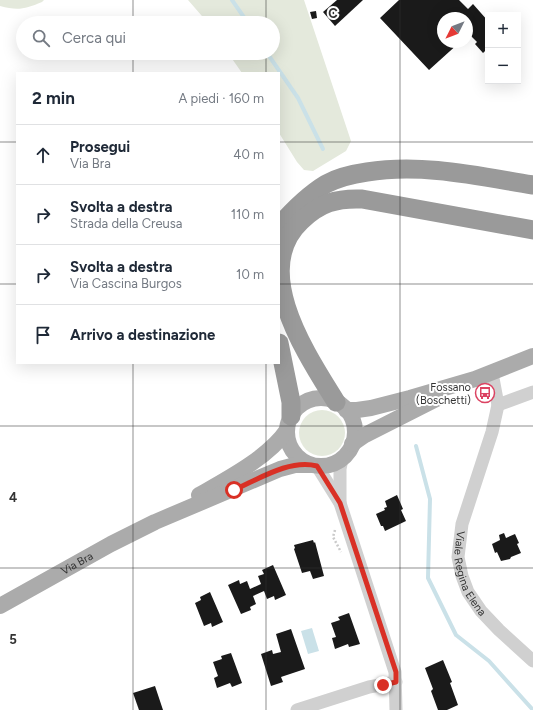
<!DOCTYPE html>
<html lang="it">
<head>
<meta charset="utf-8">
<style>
	:root { --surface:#fff; --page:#f6f6f7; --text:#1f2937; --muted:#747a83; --line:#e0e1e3 }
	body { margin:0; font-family:Figtree,sans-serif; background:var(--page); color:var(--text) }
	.controls { position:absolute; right:12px; top:12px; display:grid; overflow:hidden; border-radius:0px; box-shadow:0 4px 16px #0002 }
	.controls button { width:36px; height:36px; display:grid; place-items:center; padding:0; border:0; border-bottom:1px solid var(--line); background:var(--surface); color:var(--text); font:20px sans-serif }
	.compass { position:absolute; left:437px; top:12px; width:36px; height:36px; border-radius:50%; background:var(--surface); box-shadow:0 4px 16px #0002; rotate:228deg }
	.stop { position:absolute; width:12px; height:12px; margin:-9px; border:3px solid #d93025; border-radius:50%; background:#fff }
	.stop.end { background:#d93025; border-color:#fff; box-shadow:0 1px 4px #0008 }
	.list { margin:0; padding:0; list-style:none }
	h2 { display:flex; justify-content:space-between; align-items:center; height:52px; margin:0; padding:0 16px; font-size:17px }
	h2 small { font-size:13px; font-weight:400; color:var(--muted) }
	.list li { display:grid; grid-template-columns:26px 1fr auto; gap:12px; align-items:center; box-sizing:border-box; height:60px; padding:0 16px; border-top:1px solid var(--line) }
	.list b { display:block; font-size:15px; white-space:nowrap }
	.list p { margin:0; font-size:13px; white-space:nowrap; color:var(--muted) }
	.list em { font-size:13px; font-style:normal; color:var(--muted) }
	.icon { flex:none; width:22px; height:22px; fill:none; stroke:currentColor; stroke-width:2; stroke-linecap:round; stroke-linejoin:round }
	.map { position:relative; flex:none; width:533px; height:710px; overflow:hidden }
	.search { position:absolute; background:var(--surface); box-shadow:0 4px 16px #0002; left:16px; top:16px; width:264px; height:44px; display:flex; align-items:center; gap:10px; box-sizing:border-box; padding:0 14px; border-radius:22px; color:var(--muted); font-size:15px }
	.panel { position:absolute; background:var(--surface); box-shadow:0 4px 16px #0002; left:16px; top:72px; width:264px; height:292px; border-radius:0px }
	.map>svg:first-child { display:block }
	.green { fill:#e4e9dc }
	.water { fill:#cae1e8 }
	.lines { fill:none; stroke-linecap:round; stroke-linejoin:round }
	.stream { stroke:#cae1e8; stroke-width:4 }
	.building { fill:#1a1a1a }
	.path { stroke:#cacaca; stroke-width:2.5; stroke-dasharray:2 2; stroke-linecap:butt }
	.minor { stroke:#d0d0d0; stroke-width:13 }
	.major { stroke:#ababab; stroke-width:16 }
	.highway { stroke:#9a9a9a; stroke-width:19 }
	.route { stroke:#d93025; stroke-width:5 }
	.grid { fill:none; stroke:#333; stroke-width:1; stroke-opacity:0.55 }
	.labels { text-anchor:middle; stroke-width:4; stroke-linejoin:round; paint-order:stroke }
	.poi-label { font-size:11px; fill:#333; stroke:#fff; text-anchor:end }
	.street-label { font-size:11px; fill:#333; stroke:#fff }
	.grid-label { font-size:13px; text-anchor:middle; font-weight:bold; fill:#333; stroke:#fff; stroke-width:4; stroke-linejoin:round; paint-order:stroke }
</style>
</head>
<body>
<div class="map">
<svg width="533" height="710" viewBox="0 0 533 710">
	<rect width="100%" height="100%" fill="#fff"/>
	<g class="green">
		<path d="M0,0H44L42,2C25,9 18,11 0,6Z"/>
		<polygon points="188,0 304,0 351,141 346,151 313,171 304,170 297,162 279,133 279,73 242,73 228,53 273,53 273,23 208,23"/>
		<circle cx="322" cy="433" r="23"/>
	</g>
	<polygon class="water" points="312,628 319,651 308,654 301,631"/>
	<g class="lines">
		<g class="stream">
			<polyline points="232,0 248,23"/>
			<polyline points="267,53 298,98 323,149"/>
			<polyline points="416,446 430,499 428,578 456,635 489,661 533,710"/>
		</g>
	</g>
	<g class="building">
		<polygon points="337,0 363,0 335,26 323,12"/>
		<polygon points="399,0 459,0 468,9 473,4 488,21 488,48 483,53 475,44 477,42 469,34 467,36 467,18 443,18 443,42 460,42 429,70 380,18"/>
		<polygon points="316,11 317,18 312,19 310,12"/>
		<polygon points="397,495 403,509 401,510 406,521 385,531 383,526 381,526 376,514 385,510 384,508 387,507 385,501"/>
		<polygon points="504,533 506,538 515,534 519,543 517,544 521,553 511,557 510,559 501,561 497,552 495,553 492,544 500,540 499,535"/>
		<polygon points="313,540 314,543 315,542 324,576 313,579 310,571 302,573 294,549 295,548 294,545"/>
		<polygon points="273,565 286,595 275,600 274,596 267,599 264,591 253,596 256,604 250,607 251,610 241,614 228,585 239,580 240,584 247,581 250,589 261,584 258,576 264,574 262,570"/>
		<polygon points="210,592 223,622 212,627 211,623 204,626 195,603 201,600 200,597"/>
		<polygon points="349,613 360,644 349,647 348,644 335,649 332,638 336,637 331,623 340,620 338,617"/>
		<polygon points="291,629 305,669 281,677 283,682 271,686 261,654 272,650 273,654 281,652 276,634"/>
		<polygon points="231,653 242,683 232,687 230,683 217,688 214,678 218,676 213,662 222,659 221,656"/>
		<polygon points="443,660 452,682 450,683 458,705 447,710 438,710 431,691 433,689 425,668"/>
		<polygon points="155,686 163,710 139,710 133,693"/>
	</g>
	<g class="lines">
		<polyline class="path" points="335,530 333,537 341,552"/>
		<g class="minor">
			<path id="s1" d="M492,373L498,405L492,432L462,524L458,557L462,576L468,592L481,611L499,630L533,661"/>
			<polyline points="498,405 533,392"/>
			<polyline points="317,466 340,503 395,672 396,710"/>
			<polyline points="340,503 340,469 342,459"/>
			<polyline points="297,710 369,687 396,682"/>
		</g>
		<g class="major">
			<circle cx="321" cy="432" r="34"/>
			<polyline points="346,410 357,410 371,408 410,398 475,379 533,356"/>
			<polyline points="352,444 365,435 438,398"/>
			<path d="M199,495C227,479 269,457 287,430"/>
			<path id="s2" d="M0,606L111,544L155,522L280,469L295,465H310"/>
		</g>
		<g class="highway">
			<path d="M279,226C293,210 308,195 326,184C339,177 353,174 367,172C422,163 478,176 533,185"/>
			<polyline points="279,343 291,402 291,416"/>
			<path d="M336,402C307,355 249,270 301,221C320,203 336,198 362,199L533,230"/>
		</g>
	</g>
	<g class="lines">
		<path class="route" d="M234,490C259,479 289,459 317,466L340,503L396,672V682L383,685"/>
	</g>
	<path class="grid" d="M133,0V23M266,0V23M400,0V710M133,53V73M266,53V73M0,142H17M279,142H533M0,284H17M279,284H533M133,363V710M266,363V710M0,426H533M0,568H533"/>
	<defs>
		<symbol id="bus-ring" viewBox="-11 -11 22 22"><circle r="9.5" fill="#fff" stroke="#db4362" stroke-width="1.5"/><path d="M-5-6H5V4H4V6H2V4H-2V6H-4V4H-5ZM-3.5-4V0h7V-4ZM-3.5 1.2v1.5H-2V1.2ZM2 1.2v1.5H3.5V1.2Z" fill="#db4362"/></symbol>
	</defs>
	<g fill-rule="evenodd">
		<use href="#bus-ring" x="474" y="382" width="22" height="22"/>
	</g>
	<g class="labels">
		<g class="poi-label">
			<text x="471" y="391">Fossano<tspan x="471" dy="13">(Boschetti)</tspan></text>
		</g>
		<g class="street-label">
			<text dy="4" stroke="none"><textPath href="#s2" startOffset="88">Via Bra</textPath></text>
			<text dy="4" stroke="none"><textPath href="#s1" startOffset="209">Viale Regina Elena</textPath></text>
		</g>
	</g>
	<g class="grid-label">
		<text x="333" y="18">C</text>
		<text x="13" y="502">4</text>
		<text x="13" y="644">5</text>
	</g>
</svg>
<div class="controls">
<button>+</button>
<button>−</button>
</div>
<svg class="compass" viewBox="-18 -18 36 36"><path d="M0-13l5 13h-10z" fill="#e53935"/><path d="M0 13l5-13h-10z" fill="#747a83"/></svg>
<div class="stop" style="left:234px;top:490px"></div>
<div class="stop end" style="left:383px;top:685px"></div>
<div class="search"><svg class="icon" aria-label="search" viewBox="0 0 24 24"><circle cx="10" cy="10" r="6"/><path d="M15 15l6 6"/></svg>Cerca qui</div>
<section class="panel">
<h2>2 min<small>A piedi · 160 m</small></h2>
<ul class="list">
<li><svg class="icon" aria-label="ahead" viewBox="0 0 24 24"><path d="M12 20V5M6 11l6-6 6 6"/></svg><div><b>Prosegui</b><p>Via Bra</p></div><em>40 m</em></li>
<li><svg class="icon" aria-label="right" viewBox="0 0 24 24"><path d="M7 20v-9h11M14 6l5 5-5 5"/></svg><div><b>Svolta a destra</b><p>Strada della Creusa</p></div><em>110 m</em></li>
<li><svg class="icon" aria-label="right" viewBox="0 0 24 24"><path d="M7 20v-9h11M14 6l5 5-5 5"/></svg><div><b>Svolta a destra</b><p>Via Cascina Burgos</p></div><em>10 m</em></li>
<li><svg class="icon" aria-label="arrive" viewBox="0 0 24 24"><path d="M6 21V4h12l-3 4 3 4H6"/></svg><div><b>Arrivo a destinazione</b></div></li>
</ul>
</section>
</div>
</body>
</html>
